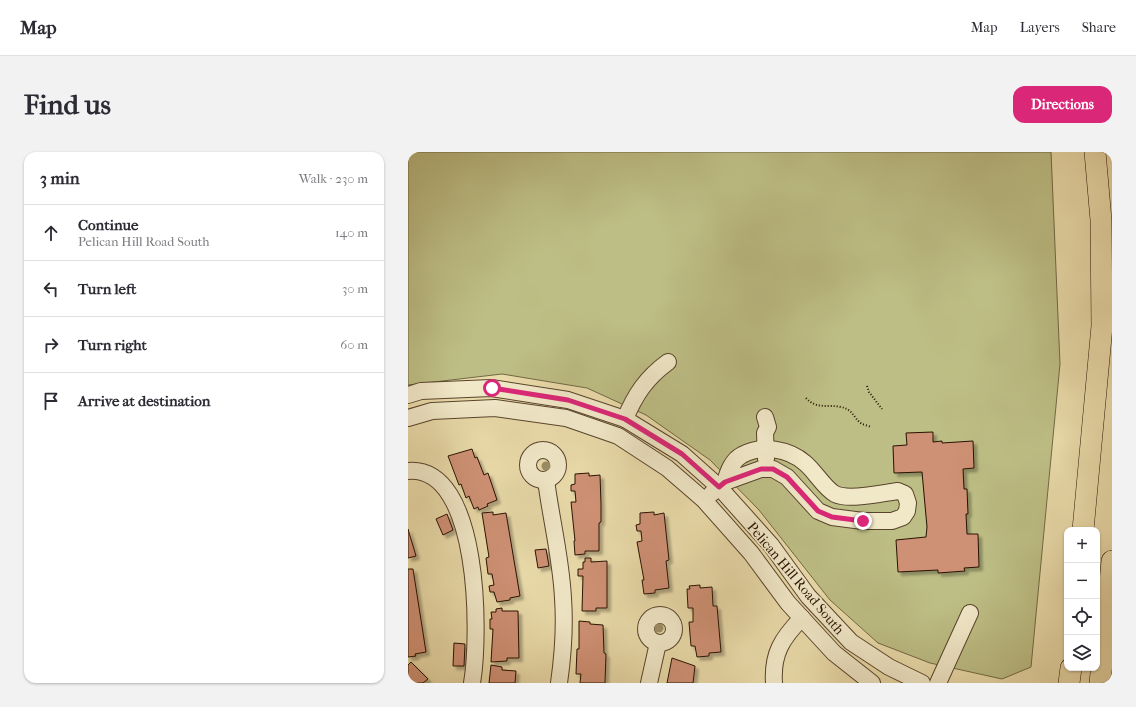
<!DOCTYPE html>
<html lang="en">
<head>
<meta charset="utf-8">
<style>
	:root { --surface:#fff; --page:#f2f2f3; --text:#2b2b33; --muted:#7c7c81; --line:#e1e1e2; --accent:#db2777 }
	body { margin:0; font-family:"IM FELL French Canon",serif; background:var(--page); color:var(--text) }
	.controls { position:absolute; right:12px; bottom:12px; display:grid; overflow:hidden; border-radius:8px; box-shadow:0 1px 3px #0004 }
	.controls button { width:36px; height:36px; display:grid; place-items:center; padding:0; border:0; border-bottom:1px solid var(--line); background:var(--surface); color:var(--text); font:20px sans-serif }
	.stop { position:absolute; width:12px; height:12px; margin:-9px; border:3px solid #db2777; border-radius:50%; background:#fff }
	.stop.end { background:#db2777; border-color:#fff; box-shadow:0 1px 4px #0008 }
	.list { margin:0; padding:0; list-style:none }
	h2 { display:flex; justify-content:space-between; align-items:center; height:52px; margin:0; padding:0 16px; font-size:17px }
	h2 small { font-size:13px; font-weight:400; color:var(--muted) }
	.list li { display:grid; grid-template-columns:26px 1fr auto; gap:12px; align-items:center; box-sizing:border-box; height:56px; padding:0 16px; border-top:1px solid var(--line) }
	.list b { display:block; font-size:15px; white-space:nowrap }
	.list p { margin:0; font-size:13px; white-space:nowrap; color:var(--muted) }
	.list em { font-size:13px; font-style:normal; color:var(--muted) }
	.icon { flex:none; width:22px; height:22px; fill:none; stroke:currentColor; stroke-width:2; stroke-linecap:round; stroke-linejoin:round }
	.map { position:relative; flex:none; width:704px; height:531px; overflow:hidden; border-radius:12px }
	header { display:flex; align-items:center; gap:24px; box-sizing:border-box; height:56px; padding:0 20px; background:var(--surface); border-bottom:1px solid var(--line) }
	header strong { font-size:19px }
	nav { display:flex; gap:22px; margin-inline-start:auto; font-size:14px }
	.intro { display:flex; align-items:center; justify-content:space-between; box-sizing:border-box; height:96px; padding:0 24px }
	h1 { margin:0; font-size:28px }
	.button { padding:10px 18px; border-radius:12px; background:var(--accent); color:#fff; font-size:14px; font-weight:700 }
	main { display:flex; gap:24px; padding:0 24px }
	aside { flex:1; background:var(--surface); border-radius:12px; box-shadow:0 1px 3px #0004 }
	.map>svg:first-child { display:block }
	.green { fill:#bdbe85; stroke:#726844 }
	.building { fill:#cf9174; stroke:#281202; filter:url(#shadow) }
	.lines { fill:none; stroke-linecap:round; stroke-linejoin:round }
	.minor-casing { stroke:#58442c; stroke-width:18 }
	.major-casing { stroke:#281202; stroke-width:22 }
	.path { stroke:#281202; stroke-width:2; stroke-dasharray:1 2; stroke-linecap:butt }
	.minor { stroke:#f1e8c8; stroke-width:16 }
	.major { stroke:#eadbaa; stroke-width:21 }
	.tree { fill:#9c8d67 }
	.route { stroke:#db2777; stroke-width:5 }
	.labels { text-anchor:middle; stroke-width:3.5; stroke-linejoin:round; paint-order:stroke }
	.street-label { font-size:14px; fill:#281202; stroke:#f1e8c8 }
</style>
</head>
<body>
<header>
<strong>Map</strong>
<nav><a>Map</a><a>Layers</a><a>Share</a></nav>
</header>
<div class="intro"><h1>Find us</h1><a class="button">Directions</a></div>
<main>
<aside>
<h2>3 min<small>Walk · 230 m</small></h2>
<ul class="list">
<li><svg class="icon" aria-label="ahead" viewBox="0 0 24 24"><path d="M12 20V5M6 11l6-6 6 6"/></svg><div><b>Continue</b><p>Pelican Hill Road South</p></div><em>140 m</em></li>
<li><svg class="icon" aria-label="left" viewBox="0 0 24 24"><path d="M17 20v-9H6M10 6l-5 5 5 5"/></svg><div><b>Turn left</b></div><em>30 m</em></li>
<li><svg class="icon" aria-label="right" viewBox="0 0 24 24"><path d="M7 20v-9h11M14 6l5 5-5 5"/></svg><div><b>Turn right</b></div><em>60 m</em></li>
<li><svg class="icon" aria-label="arrive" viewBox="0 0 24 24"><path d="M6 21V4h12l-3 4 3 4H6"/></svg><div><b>Arrive at destination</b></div></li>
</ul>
</aside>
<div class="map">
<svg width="704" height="531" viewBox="0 0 704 531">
	<defs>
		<filter id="shadow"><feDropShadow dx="3.5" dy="3.5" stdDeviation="1" flood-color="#0004"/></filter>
	</defs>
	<rect width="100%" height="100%" fill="#eadbaa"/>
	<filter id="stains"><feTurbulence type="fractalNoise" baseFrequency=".005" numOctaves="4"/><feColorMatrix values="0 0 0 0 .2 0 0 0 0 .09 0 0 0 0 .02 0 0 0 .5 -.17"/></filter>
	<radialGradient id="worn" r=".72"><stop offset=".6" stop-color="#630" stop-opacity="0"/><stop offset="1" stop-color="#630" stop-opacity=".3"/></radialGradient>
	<polygon class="green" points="0,0 643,0 652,212 623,515 594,527 522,511 470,491 422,448 351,358 302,308 238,263 179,236 94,222 0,233"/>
	<g class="building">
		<polygon points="525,280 525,290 534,289 534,291 565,289 566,316 555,317 556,337 559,337 560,362 558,362 559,382 570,382 571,415 556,416 557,419 530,421 530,418 490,420 488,388 518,385 519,375 514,320 486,321 485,294 499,293 498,281"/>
		<polygon points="64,297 67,306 69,305 76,323 80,321 89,348 79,352 80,354 71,358 70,355 66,357 61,344 58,346 53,332 51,333 40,304"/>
		<polygon points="181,321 181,324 192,323 193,352 193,370 191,371 191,399 177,399 177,402 167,403 166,389 167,389 163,350 168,350 167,339 163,339 163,333 167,332 167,322"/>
		<polygon points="85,360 85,363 98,361 112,444 102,446 102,448 89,450 86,440 82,440 81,434 86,433 84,422 80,422 78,406 81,405 74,361"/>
		<polygon points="246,360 246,363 256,361 261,408 258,409 261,436 247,438 247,441 236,442 234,428 236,428 229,390 234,389 233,379 229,379 228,373 232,372 232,361"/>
		<polygon points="39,362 45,378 35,383 28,367"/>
		<polygon points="0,377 8,404 0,406"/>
		<polygon points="138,397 141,414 130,416 127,398"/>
		<polygon points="177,406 183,406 183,410 199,409 199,456 188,456 188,459 174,459 175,424 170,424 170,417 175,417 175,410 177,410"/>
		<polygon points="0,417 5,417 18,500 7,502 8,504 0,505"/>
		<polygon points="292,433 292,436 304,435 305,454 309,454 313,500 301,501 301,504 289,505 287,494 283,494 281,470 285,470 285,456 280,456 279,437 282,437 281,434"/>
		<polygon points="94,456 94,459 110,459 111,506 99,506 99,509 83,510 85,477 82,477 82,467 84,467 83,460 88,460 88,457"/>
		<polygon points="171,469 182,470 182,472 195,473 196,501 198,502 197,531 172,531 173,522 168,522 169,497 171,497"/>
		<polygon points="46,491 57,492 56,514 45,514"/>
		<polygon points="264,506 287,514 285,531 259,531"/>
		<polygon points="3,510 20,527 15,531 0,531 0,513"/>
		<polygon points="83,513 94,515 94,518 108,519 107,531 81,531"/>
	</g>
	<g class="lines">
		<defs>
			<g id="minor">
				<polyline points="0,243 13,239 83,236 160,248 217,267 274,302 311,335 363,393 400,444 443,490 481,515 514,531"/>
				<polyline points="357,265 360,275 357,281 358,307"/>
				<polyline points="0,266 24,259 87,256 158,266 210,284 259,316 296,348 343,401 380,451 426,501 464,531"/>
				<path d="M217,267C227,243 238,226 260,210"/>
				<circle cx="135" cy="313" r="15"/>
				<path d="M0,319C73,313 72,485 64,531"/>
				<path d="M138,328C143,367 153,406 155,446C157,474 155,503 151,531"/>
				<path d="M303,342L317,330L353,317H365L379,325L410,359L424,365L455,369H484L495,365L499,359L500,351L497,342L490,339C474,341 441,349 427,342C417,337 406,318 397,311C381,297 354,292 334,303C324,308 320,320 317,330"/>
				<circle cx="252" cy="477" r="14"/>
				<polyline points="241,531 250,491"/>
				<path d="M366,531C364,502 374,486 394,466"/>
				<polyline points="530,531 562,461"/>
			</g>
			<g id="major">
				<polyline points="675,378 694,174 693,68 687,0"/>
				<polyline points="661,531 663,516"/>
				<polyline points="692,531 704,409"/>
			</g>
		</defs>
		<use href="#minor" class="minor-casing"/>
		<use href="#major" class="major-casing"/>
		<g class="path">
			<polyline points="459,234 461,240 474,257"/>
			<path d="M398,246C409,258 420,252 433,255C445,257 446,267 454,272C457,273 461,274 463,275"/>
		</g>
		<use href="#minor" class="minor"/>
		<use href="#major" class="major"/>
	</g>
	<g class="tree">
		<circle cx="138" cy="314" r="4.5"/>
		<circle cx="251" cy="476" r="4.5"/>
	</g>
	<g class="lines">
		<polyline class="route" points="84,236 160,248 217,267 274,302 311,335 317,330 353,317 365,317 379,325 410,359 424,365 455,369"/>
	</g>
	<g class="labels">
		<g class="street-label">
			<text transform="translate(388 426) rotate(50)" y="5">Pelican Hill Road South</text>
		</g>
	</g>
	<rect width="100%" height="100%" filter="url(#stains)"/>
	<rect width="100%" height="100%" fill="url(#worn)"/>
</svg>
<div class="controls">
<button>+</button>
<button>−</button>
<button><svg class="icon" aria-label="locate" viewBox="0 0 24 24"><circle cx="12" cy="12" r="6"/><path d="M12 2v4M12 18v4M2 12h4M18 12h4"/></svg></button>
<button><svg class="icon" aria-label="layers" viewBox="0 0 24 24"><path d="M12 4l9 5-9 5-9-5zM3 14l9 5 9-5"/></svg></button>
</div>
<div class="stop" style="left:84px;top:236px"></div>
<div class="stop end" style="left:455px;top:369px"></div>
</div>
</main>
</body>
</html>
